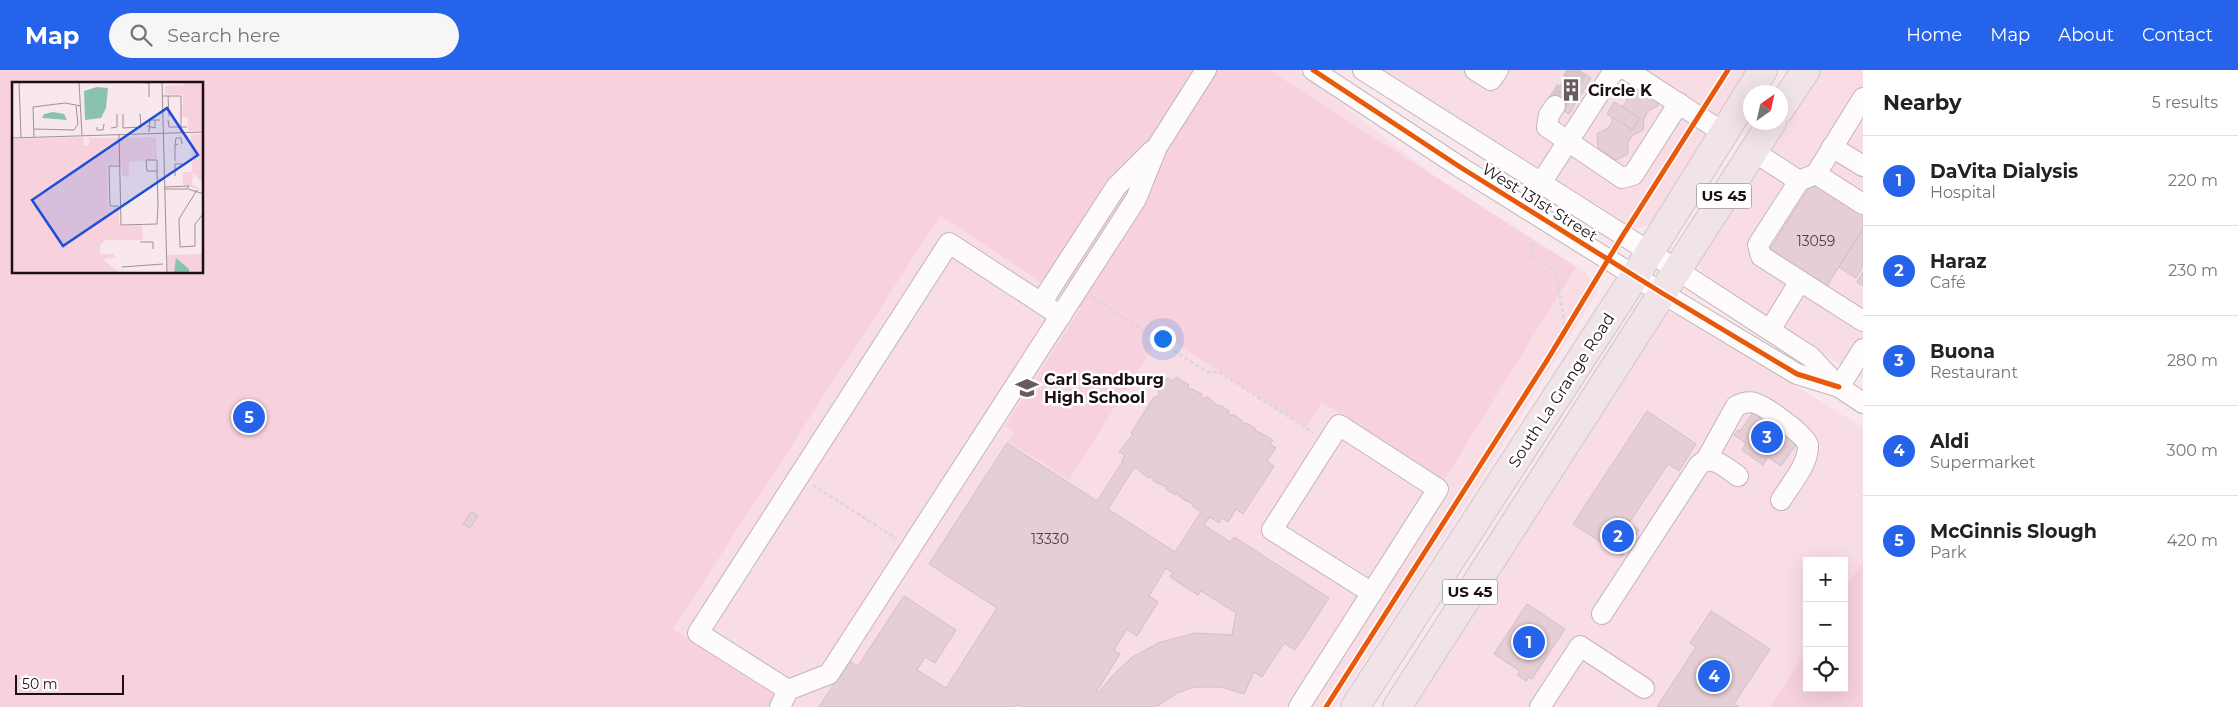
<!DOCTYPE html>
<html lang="en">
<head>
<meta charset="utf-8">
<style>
	:root { --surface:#fff; --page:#f6f6f6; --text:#222; --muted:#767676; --line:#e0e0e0; --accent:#2563eb }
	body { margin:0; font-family:Montserrat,sans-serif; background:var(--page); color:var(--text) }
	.controls { position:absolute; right:15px; bottom:15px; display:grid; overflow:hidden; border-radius:0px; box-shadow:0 5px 20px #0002 }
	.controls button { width:45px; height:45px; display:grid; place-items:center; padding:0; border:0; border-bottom:1px solid var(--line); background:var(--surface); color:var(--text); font:25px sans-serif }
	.compass { position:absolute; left:1743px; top:15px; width:45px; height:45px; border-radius:50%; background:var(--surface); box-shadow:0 5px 20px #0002; rotate:34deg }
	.scale { position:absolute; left:15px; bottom:12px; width:109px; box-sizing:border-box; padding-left:5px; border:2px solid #1b0f13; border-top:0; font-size:14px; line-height:18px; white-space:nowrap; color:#1b0f13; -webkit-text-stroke:4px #fff; paint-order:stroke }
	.you { position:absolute; left:1162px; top:268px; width:18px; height:18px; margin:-12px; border:4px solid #fff; border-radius:50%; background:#1a73e8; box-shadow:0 0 0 8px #1a73e833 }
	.badge { display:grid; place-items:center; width:32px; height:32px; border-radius:50%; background:var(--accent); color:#fff; font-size:16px; font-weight:700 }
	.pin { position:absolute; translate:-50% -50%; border:2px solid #fff; box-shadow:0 1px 5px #0006 }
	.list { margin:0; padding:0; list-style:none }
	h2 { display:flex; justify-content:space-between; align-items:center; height:65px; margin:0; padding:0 20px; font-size:21px }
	h2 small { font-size:16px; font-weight:400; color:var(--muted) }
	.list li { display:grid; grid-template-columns:32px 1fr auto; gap:15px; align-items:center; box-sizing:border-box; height:90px; padding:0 20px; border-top:1px solid var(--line) }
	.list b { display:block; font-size:19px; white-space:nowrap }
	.list p { margin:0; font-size:16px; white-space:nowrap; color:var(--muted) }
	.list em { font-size:16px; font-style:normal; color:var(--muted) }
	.icon { flex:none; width:28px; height:28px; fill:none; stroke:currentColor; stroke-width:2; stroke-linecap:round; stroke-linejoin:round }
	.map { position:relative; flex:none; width:1863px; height:637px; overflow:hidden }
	header { display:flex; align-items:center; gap:30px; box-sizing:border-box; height:70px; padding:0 25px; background:var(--accent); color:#fff }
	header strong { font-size:24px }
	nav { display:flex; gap:28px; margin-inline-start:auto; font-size:18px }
	.search { width:350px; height:45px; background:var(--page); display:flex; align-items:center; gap:12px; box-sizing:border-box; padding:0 18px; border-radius:28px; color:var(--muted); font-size:19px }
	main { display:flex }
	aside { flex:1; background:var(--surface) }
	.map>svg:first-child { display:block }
	.built { fill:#f9dde5 }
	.green { fill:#f7d2dd; fill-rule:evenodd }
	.building { fill:#e5ced5; stroke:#cfc0c5; fill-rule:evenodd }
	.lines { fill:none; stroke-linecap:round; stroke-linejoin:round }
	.minor-tunnel { stroke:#d7c7cb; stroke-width:20; stroke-dasharray:20 10; stroke-linecap:butt }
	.minor-casing { stroke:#c3b5b9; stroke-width:22 }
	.highway-casing { stroke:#cfc6c9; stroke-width:30 }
	.path { stroke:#dbd6d8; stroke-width:2.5; stroke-dasharray:4 2.5; stroke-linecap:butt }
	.minor { stroke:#fefbfc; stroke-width:20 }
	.highway { stroke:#f0e4e8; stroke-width:28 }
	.cycleway-casing { stroke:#fff; stroke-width:8 }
	.cycleway { stroke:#e8590c; stroke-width:5 }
	.labels { text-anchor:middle; stroke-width:5; stroke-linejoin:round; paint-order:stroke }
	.number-label { font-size:14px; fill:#504146 }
	.shield { fill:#fff; stroke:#5f575a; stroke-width:1 }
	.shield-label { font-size:15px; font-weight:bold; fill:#1b0f13 }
	.poi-label { font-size:16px; font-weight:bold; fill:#1b0f13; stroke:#fff; text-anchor:start }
	.street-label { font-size:16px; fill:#1b0f13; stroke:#fff }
	.inset-road { fill:none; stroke:#a09195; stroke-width:1 }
	.view { fill:#1d4ed8; fill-opacity:0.15; stroke:#1d4ed8; stroke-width:2.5 }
	.inset-edge { fill:none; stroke:#1b0f13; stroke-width:2.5 }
</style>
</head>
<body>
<header>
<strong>Map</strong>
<div class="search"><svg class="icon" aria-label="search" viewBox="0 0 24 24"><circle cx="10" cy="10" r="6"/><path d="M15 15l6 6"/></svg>Search here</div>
<nav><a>Home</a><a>Map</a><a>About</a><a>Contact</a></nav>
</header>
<main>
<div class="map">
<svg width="1863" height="637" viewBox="0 0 1863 637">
	<rect width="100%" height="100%" fill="#f8e7ec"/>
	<g class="built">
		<polygon points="719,0 1297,0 1436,107 1586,203 1595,214 1597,222 1478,415 1335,637 419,637"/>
		<polygon points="1379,0 1755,0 1662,149 1649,156 1637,158 1626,156"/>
		<polygon points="1808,0 1863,0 1863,309 1711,211 1701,200 1697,191"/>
		<polygon points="1666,242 1686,246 1863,358 1863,491 1844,520 1844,491 1807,491 1807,579 1770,637 1402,637"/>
	</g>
	<g class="green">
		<path d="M0,0H1269L1576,197L1444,410L1322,332L1306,357L1161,264L1069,410L1008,371L1014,362L1005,356L1081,238L940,146L673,559L777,627L770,637H0ZM14,14H202V202H14Z"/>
		<polygon points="1863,491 1863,637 1770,637 1807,579 1807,618 1844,618 1844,520"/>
	</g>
	<g class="building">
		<polygon points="1570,0 1579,0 1591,8 1569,44 1549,32"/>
		<polygon points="1640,12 1659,24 1658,36 1648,41 1644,48 1643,60 1632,66 1628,72 1628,84 1616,90 1598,78 1597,64 1608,58 1612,53 1612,40 1624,35 1628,28 1628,18"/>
		<polygon points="1614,32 1640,48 1633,60 1607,44"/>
		<polygon points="1814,110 1863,142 1863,159 1825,219 1768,182"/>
		<polygon points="1863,159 1863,196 1856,208 1839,197"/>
		<polygon points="1863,202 1863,216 1857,212"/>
		<path d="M1176,307L1189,315L1187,317L1202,324L1201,326L1205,329L1207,326L1219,337L1220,335L1229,341L1228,343L1232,346L1234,344L1245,354L1247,353L1256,359L1255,360L1273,370L1270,374L1276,378L1267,391L1274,396L1243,444L1236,439L1228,452L1222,448L1219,453L1210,447L1204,455L1230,472L1234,467L1329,528L1295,580L1284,573L1262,607L1254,602L1244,624L1222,617H1194L1177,623L1156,637H1023L1016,635L1015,637H819L849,591L858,596L904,526L956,560L935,593L925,587L917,600L946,618L997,538L929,494L1007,373L1097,431L1123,391L1122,390L1125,385L1119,382L1133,364L1131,363L1154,327L1156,328L1160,322L1158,321L1167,308L1173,311ZM1134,398H1136L1148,408L1149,406L1154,409L1153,411L1167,417L1166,419L1175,425L1176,423L1185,431L1186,430L1193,435L1192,436L1201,442L1175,482L1108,439ZM1166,498L1173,503L1170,507L1198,525L1201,521L1236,543L1232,565L1195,563L1158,573L1131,588L1116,602L1098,623L1096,622L1120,584L1114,580L1127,559L1137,566L1158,532L1149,526Z"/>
		<polygon points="1753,338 1800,369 1781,396 1768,387 1763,395 1742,380 1746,373 1734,365 1738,360 1740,361 1752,344 1750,342"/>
		<polygon points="1647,341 1696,374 1679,401 1668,394 1629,453 1639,460 1622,486 1573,454"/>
		<polygon points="471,442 478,446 470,458 463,454"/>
		<polygon points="1527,534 1565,559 1532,609 1529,607 1526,611 1517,605 1520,601 1494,584"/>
		<polygon points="1711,541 1770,579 1734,634 1739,637 1657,637 1696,577 1690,573"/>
	</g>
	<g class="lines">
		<polyline class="minor-tunnel" points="1555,36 1578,0"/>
		<defs>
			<g id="minor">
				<polyline points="1313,0 1460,97 1662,223 1797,304 1839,317"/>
				<polyline points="1363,0 1634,172 1811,287 1839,317 1863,333"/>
				<polyline points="1475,0 1491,10 1498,0"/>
				<polyline points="1627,0 1724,63"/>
				<polyline points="1863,28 1816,104 1863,134"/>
				<polyline points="1555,36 1549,45 1547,57 1622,108 1633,105 1679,33"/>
				<polyline points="1832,77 1863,96"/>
				<polyline points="1753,81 1799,111 1811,106"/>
				<polyline points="1799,111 1758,175 1761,186 1863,251"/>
				<polyline points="1541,113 1613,2 1617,0"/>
				<polyline points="1041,233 1116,117 1152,81"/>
				<polyline points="1770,260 1800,211"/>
				<polyline points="1839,317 1863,279"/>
				<path d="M1706,390L1736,336C1742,333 1748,331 1755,333C1765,336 1807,366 1808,375C1809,394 1790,415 1781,430"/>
				<path d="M1602,544L1699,395C1712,383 1727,399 1738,406"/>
				<polyline points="788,620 698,563 949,173 1061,246"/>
				<polyline points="780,637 788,620 829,604 1136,129 1157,77 1206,0"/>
				<polyline points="1299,637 1438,419 1339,355 1272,460 1372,523"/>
				<polyline points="1540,637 1580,576 1644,618"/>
			</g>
			<g id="highway">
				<polyline points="1780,39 1806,0"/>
				<polyline points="1355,637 1635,206 1763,0"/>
				<polyline points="1397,637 1772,52"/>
			</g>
		</defs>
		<use href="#minor" class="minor-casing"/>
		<use href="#highway" class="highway-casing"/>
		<g class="path">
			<polyline points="1531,173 1533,187 1555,201 1566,260"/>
			<polyline points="1092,227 1207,302 1219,302 1314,363"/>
			<polyline points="813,415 897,469"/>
		</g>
		<use href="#minor" class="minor"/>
		<use href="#highway" class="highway"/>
		<defs>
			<g id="cycleway">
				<polyline points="1313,0 1460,97 1662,223 1797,304 1839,317"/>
				<polyline points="1326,637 1546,292 1623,165 1728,0"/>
			</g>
		</defs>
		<use href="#cycleway" class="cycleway-casing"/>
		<use href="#cycleway" class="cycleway"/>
	</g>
	<defs>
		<symbol id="building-bare" viewBox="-9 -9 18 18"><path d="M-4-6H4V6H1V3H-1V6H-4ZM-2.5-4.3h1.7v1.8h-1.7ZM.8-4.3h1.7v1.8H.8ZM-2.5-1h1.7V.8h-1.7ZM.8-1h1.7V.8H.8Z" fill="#685b5f" stroke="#fff" stroke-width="2.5" paint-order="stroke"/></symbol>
		<symbol id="school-bare" viewBox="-9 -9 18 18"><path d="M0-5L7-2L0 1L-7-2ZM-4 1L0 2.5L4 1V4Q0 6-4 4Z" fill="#685b5f" stroke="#fff" stroke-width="2.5" paint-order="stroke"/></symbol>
	</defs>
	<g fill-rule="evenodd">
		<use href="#building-bare" x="1555" y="4" width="32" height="32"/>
		<use href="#school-bare" x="1011" y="302" width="32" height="32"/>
	</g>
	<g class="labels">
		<g class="number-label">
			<text x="1816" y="176">13059</text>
			<text x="1050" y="474">13330</text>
		</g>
		<g class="shield">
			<rect x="1696.5" y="113.5" width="55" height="25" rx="4"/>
			<rect x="1442.5" y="509.5" width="55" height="25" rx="4"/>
		</g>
		<g class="shield-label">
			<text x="1724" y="131">US 45</text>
			<text x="1470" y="527">US 45</text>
		</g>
		<g class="poi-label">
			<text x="1588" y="26">Circle K</text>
			<text x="1044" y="315">Carl Sandburg<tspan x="1044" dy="18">High School</tspan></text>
		</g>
		<g class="street-label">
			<text transform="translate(1540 132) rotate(32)" y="6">West 131st Street</text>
			<text transform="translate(1561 320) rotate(-57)" y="6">South La Grange Road</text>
		</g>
	</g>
	<g transform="translate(12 12)">
		<rect width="191" height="191" fill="#f8e7ec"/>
		<path d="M172,0H191V49H176V36L170,34L171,13L153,12V4L172,3ZM179,52H191V102L182,91L179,102L191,109L171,102V90H180ZM71,55L72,63H77V56L144,55L145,77L117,80V95L110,94V82L95,83L96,125H107V143L130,144L131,158H94L88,163V172H101L104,176L90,177L108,191H0V57ZM191,172V191H155V173Z" fill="#f7d2dd"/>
		<path d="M85,5L96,6L94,26L89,36L73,38L72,9ZM41,30L52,32L55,38L30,36L32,32ZM164,176L177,187V191H162Z" fill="#89c3b0"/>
		<path class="inset-road" d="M7,0L9,55M67,0L70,53M123,0L137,1V15M150,0L155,191M151,14H169V51M156,14L157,34M111,32V46L129,45L128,32M156,38L157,45H175M135,44L143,46V38M85,45V48H91L92,42M99,46L105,45V32M22,47L62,48L66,42L64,24M137,50L138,38H148M107,52L109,143L145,142L146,122L145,89V78H134L135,89H145M22,55L21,25L53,21L69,24M0,56L192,50M163,63L164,56H169L170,62M163,79V63L166,62M163,94V82H170M152,105L177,104L175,107H153M176,107L192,112M185,108L167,137L168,165L183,164V142L192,131M107,124H98L97,84H109M128,160H141V167M110,185L151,182"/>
		<path class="view" d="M155,26L186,73L51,164L20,118Z"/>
		<rect width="191" height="191" class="inset-edge"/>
	</g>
</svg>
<div class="controls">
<button>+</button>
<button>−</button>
<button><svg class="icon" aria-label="locate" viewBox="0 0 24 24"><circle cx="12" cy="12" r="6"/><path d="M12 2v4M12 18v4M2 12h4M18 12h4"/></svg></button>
</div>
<svg class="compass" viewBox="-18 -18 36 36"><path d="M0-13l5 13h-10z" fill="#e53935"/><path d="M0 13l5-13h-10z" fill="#767676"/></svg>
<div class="scale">50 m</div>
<div class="you"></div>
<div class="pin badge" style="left:1529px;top:572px">1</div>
<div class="pin badge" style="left:1618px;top:466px">2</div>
<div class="pin badge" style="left:1767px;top:367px">3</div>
<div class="pin badge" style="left:1714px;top:606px">4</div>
<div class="pin badge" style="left:249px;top:347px">5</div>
</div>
<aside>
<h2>Nearby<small>5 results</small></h2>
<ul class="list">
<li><span class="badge">1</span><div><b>DaVita Dialysis</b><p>Hospital</p></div><em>220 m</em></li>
<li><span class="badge">2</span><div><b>Haraz</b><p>Café</p></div><em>230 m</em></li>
<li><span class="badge">3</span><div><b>Buona</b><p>Restaurant</p></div><em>280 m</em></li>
<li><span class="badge">4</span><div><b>Aldi</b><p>Supermarket</p></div><em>300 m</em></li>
<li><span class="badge">5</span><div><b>McGinnis Slough</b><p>Park</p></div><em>420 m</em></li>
</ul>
</aside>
</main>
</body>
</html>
